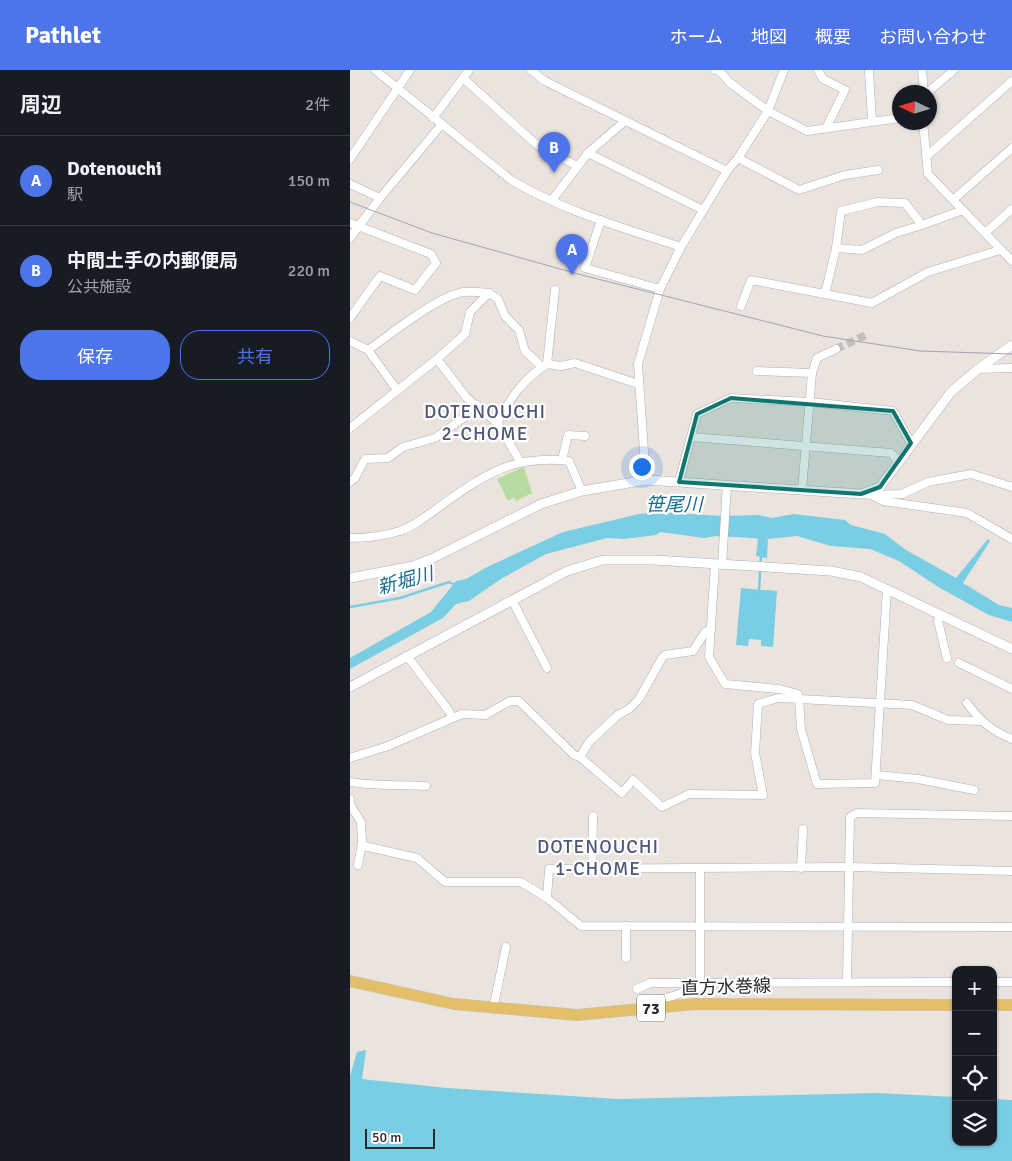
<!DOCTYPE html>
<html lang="ja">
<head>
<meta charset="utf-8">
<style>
	:root { --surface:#171b24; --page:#20242c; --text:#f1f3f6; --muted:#9ea1a6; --line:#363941; --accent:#4d74e9 }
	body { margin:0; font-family:Signika,"Noto Sans JP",sans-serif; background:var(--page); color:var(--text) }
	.controls { position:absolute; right:15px; bottom:15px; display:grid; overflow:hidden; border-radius:10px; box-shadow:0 1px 4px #0004 }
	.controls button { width:45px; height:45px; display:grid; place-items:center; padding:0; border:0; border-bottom:1px solid var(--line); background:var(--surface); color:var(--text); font:25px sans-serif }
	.compass { position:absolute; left:542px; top:15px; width:45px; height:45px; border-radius:50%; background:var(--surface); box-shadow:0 1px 4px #0004; rotate:274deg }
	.scale { position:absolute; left:15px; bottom:12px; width:70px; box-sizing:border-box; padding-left:5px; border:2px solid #2a2a2a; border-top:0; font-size:14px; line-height:18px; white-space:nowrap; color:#2a2a2a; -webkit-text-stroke:4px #fff; paint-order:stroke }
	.you { position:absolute; left:291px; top:396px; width:18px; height:18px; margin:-12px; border:4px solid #fff; border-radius:50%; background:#1a73e8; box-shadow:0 0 0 8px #1a73e833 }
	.badge { display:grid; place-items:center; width:32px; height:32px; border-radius:50%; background:var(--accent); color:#fff; font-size:16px; font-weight:700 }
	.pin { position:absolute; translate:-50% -41px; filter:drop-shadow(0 1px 2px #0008) }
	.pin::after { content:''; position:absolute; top:26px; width:18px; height:15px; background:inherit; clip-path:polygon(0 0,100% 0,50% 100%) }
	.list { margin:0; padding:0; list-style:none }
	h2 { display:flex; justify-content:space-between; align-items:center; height:65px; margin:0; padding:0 20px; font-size:21px }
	h2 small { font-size:16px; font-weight:400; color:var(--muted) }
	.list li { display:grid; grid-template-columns:32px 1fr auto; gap:15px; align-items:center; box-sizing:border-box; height:90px; padding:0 20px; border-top:1px solid var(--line) }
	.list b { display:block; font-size:19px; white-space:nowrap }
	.list p { margin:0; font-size:16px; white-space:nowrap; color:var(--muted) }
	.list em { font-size:16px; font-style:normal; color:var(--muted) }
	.actions { display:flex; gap:10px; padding:15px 20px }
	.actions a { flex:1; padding:11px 0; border:1px solid var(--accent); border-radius:20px; text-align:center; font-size:18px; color:var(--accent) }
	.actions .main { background:var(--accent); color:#fff }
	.icon { flex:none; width:28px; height:28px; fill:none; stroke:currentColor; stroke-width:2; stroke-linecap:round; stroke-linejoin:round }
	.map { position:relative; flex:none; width:662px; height:1091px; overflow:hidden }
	header { display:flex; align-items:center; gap:30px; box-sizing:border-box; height:70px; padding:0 25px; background:var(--accent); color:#fff }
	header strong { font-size:24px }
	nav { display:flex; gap:28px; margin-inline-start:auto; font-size:18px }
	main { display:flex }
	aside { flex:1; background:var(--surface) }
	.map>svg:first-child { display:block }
	.green { fill:#b8dc9f }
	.water { fill:#7acee3 }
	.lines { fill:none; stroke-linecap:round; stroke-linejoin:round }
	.stream { stroke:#7acee3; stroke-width:2.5 }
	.minor-tunnel { stroke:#c4bfba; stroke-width:8; stroke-dasharray:8 4; stroke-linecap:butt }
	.minor-casing { stroke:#aeb1b9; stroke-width:9 }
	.tertiary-casing { stroke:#aeb1b9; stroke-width:10 }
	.primary-casing { stroke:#c3c3c3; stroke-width:12 }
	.minor { stroke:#fff; stroke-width:8 }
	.tertiary { stroke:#fff; stroke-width:9 }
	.primary { stroke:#e3bf6a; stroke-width:11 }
	.tram { stroke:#a1a4b3; stroke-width:1 }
	.marked { fill:#0f766e; fill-opacity:0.2; stroke:#0f766e; stroke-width:4; stroke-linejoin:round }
	.labels { text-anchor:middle; stroke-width:4.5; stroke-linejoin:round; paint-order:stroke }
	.shield { fill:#fff; stroke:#6a6a6a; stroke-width:1 }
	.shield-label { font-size:16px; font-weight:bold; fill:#2a2a2a }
	.street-label { font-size:18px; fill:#2a2a2a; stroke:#fff }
	.neighbourhood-label { font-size:19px; letter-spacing:1px; fill:#4f5877; stroke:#fff }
	.water-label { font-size:19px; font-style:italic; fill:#1a6e8e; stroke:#fff }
</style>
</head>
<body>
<header>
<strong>Pathlet</strong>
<nav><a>ホーム</a><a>地図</a><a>概要</a><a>お問い合わせ</a></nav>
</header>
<main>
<aside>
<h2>周辺<small>2件</small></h2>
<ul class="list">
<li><span class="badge">A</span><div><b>Dotenouchi</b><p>駅</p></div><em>150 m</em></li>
<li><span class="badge">B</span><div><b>中間土手の内郵便局</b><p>公共施設</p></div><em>220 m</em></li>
</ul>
<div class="actions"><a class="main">保存</a><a>共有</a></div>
</aside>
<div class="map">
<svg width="662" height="1091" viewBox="0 0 662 1091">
	<rect width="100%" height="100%" fill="#ebe4de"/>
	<polygon class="green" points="174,397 182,423 166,431 164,427 158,431 147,409"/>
	<g class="water">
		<polygon points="308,442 372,446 409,445 422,448 444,444 495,450 501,455 535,464 556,480 606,508 638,469 640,471 613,513 649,535 662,538 662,552 639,545 590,518 549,491 520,479 481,476 447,466 418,469 417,488 406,486 408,469 402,468 366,466 354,468 310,462 306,465 274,469 257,468 196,484 151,509 119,531 106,534 93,548 0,599 0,588 81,542 106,511 116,509 137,497 213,462 289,444"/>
		<polygon points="391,518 427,521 423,577 411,576 411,570 399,569 398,576 386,575"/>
		<polygon points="16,980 12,1009 97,1018 268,1029 526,1023 606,1027 606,1072 643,1072 643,1029 662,1030 662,1091 0,1091 0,1006 7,982"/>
	</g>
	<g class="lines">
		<g class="stream">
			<polyline points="409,521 411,485"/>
			<polyline points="0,537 50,528 99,512 105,515"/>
		</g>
		<polyline class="minor-tunnel" points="486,279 516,265"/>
		<defs>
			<g id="minor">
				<path d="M25,0L161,110C213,141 274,158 331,177"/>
				<polyline points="181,0 195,11 377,101"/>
				<polyline points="365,0 370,1 379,12 418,41 457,61 550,48"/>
				<polyline points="468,0 473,9 495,20 476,58"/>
				<polyline points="519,0 522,51"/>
				<polyline points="572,0 574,22"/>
				<polyline points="113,8 187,75 227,96"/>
				<polyline points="578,22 604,0"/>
				<polyline points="83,48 119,0"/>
				<polyline points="573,52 578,104 662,191"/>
				<polyline points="238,83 353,140"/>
				<polyline points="577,86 662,11"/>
				<polyline points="388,88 449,120 495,105 528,100"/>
				<polyline points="0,89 60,0"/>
				<polyline points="0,114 30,128"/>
				<polyline points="604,129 662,78"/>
				<polyline points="202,130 238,83 275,51"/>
				<polyline points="251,150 235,198 310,219"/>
				<polyline points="0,153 81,184 86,193 65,220 30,206 0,248"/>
				<polyline points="635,163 662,139"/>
				<polyline points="0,168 30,128 92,54"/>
				<polyline points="486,178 512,180 546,163 572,155"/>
				<polyline points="475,224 486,178 491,141 528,132 555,133 572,155 613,140"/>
				<polyline points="391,236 401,210 522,233 578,202 650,180"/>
				<polyline points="0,271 18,280"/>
				<polyline points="87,289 115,264 120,242 139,223 148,229 155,246 169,260 175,281 192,297"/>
				<polyline points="197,294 211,296 225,293 288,314"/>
				<polyline points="628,299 662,298"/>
				<polyline points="407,301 462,303 452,420"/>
				<polyline points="462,303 467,288 486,279"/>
				<path d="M47,320L18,280C41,264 86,227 113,222C122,221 130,222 139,223"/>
				<path d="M147,353C160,329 173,309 197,294L205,220"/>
				<polyline points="0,358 87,289 116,327 147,353 170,391"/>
				<polyline points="341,367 541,383 549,392"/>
				<polyline points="212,390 218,365 235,366"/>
				<polyline points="296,410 288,294 310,219 331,177 377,101 388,88 418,41 434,0"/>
				<polyline points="0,412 5,408 15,389 38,388 53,377 85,368 116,346 127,335"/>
				<polyline points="329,412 347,344 381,328 460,332 543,341 561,373"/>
				<polyline points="511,424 521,425 533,431 617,443 662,469"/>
				<polyline points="523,425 552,424 578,412 621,404 662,417"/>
				<path d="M0,468C16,468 34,466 50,461C64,456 77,446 89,437C133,406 162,384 219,391L232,421"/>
				<polyline points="365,494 359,587 375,614 429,619 448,624 449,629 562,635 598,650 631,651"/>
				<polyline points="372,495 377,415"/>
				<polyline points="162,530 197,598"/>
				<polyline points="590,545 588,551 597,588"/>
				<polyline points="57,586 99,641 102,648"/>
				<polyline points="609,593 662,619"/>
				<path d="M617,633C630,651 642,661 662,669"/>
				<polyline points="230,687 239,672 268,645 279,639 289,629 312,588 315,585 343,581 355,562 361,559"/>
				<polyline points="0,688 38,676 112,644 135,645 160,631 169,631 224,685 230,687 272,723 283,710 312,737 339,724 413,725 405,683 408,634 428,628 449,629 451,659 467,714 525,713 537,519"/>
				<polyline points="527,705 568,709 624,720"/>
				<path d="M0,712C26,717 50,714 76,716"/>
				<polyline points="0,729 1,736 11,752 12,773 14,776 67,788 95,812 171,812 197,828 231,856 662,857"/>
				<polyline points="8,795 12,773"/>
				<polyline points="451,798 453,759"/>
				<polyline points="242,800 243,746"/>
				<polyline points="197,828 199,799 501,797 662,801"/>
				<polyline points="276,856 276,888"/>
				<polyline points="497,911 500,747 507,743 662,746"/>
				<polyline points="643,912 662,912"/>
				<polyline points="287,919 300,913 606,912"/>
				<polyline points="295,935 350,917 350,800"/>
				<polyline points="143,939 156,877"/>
			</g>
			<g id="tertiary">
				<polyline points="0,508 63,496 81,489 191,434 232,421 296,410 511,424 530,417 601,322 628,299 662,275"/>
				<polyline points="0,617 217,501 253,490 304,490 481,501 511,507 662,579"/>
			</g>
			<g id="primary">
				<polyline points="0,911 104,934 227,945 345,934 606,935"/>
				<polyline points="643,935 662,935"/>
			</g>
		</defs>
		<use href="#minor" class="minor-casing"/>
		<use href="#tertiary" class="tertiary-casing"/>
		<use href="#primary" class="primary-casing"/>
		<use href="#minor" class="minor"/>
		<use href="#tertiary" class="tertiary"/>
		<use href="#primary" class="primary"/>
		<polyline class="tram" points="0,132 82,163 228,204 473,266 570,281 662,284"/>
	</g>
	<path class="marked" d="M381,328L543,341L561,373L530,417L511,424L329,412L347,344Z"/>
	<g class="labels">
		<rect class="shield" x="287" y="924.5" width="28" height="27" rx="4"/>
		<g class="shield-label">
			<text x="301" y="944">73</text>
		</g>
		<g class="street-label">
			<text transform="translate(376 917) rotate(-2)" y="6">直方水巻線</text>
		</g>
		<g class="neighbourhood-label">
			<text x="135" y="348">DOTENOUCHI<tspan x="135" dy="22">2-CHOME</tspan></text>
			<text x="248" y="783">DOTENOUCHI<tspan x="248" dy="22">1-CHOME</tspan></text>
		</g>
		<g class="water-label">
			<text x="324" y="441">笹尾川</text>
			<text transform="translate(55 510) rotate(-15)" y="7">新堀川</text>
		</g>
	</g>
</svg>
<div class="controls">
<button>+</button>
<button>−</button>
<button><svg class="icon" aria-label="locate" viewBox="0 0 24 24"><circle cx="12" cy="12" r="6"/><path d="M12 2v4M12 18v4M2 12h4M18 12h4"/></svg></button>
<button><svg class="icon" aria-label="layers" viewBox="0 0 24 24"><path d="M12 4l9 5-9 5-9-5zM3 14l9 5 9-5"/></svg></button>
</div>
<svg class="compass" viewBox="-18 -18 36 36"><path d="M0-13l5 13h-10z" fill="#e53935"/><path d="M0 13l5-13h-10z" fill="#9ea1a6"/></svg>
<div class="scale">50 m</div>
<div class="you"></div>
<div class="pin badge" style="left:222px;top:205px">A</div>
<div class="pin badge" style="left:204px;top:103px">B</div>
</div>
</main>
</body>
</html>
